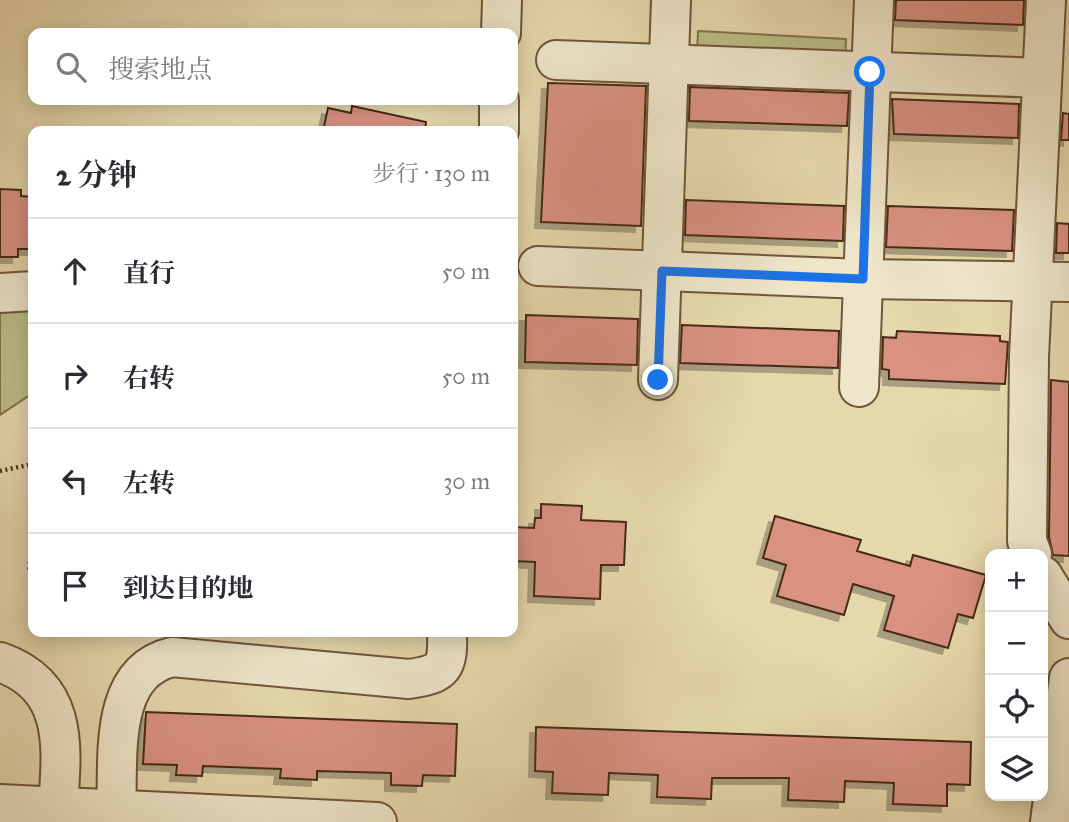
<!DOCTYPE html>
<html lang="zh">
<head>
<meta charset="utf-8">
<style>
	:root { --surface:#fff; --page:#f7f7f7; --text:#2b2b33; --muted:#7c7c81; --line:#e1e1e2 }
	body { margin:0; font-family:"IM FELL Great Primer","Noto Serif SC",serif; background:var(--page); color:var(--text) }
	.controls { position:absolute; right:21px; bottom:21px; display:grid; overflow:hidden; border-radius:14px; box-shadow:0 4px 18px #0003 }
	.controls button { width:63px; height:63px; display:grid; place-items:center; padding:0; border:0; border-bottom:2px solid var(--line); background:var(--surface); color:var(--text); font:35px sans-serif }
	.stop { position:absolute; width:21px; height:21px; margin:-16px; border:5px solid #1a73e8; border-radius:50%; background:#fff }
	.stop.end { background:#1a73e8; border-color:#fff; box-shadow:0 2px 7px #0008 }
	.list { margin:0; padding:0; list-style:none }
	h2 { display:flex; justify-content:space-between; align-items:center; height:91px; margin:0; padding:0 28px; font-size:30px }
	h2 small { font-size:23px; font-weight:400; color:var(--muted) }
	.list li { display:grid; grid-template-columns:46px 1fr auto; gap:21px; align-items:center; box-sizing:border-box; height:105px; padding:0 28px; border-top:2px solid var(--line) }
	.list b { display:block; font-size:26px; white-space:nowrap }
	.list em { font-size:23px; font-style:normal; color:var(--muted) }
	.icon { flex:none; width:38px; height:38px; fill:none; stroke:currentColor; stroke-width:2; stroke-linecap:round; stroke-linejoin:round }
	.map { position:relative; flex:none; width:1069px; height:822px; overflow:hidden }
	.search { position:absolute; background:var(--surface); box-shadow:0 4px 18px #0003; left:28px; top:28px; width:490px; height:77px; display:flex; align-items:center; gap:18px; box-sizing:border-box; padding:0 24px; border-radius:14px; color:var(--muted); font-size:26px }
	.panel { position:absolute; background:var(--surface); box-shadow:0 4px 18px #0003; left:28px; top:126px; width:490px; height:511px; border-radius:14px }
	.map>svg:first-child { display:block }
	.green { fill:#bbbd86; stroke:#80744d; stroke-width:2 }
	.building { fill:#d99182; stroke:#462b14; stroke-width:2; filter:url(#shadow) }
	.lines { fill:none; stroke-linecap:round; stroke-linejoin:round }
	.minor-casing { stroke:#6e563a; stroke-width:42 }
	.path { stroke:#462b14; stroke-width:4.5; stroke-dasharray:2 3.5; stroke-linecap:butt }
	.minor { stroke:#efe6ca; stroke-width:38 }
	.route { stroke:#1a73e8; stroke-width:9 }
</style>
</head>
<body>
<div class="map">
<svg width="1069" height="822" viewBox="0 0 1069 822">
	<defs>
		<filter id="shadow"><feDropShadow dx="-6" dy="6" stdDeviation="0" flood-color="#0004"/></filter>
	</defs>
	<rect width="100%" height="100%" fill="#e6d8ad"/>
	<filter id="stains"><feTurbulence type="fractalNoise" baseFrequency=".00286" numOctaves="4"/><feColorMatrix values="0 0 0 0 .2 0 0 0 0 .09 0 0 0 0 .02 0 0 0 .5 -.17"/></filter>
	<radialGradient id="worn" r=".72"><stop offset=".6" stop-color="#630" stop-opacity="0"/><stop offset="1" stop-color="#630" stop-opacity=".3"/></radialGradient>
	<g class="green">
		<polygon points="698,31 846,39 845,61 697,53"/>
		<polygon points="33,307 33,393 0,415 0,310"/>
	</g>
	<g class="building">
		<polygon points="896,0 1024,0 1023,25 895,20"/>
		<polygon points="548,83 646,86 641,226 541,222"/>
		<polygon points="690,87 849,93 847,126 689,121"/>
		<polygon points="892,99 1019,104 1018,138 894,134"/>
		<polygon points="352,106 426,122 425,131 323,131 328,108 351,113"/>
		<polygon points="1063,113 1069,114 1069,140 1061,140"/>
		<polygon points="0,189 21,190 21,196 33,197 33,249 18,249 18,257 0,257"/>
		<polygon points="686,200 844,206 843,241 685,235"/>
		<polygon points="888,206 1014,210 1012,251 886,247"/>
		<polygon points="1057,223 1069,224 1069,253 1056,253"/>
		<polygon points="526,315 638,319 637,365 525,362"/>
		<polygon points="682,325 839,331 838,368 680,363"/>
		<polygon points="897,331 1000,336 1000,341 1008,342 1005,384 889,379 889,370 882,369 883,337 896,338"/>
		<polygon points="1051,380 1069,382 1069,556 1053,555 1049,537"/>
		<polygon points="541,504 582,506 581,520 626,522 624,565 601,565 600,599 534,596 535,562 513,561 513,527 534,528 535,518 541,518"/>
		<polygon points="775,516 861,540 857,551 910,566 913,555 986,575 973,618 958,614 948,648 884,630 894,596 853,584 844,615 777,596 786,565 763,558"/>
		<polygon points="146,712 457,724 455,776 423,775 422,786 391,785 391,773 317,771 317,780 280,778 281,769 203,766 202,776 176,775 177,765 143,764"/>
		<polygon points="536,727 971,742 970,785 947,784 947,806 893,804 894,783 845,781 844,802 788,800 789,778 712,778 711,799 657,797 658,775 609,773 608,795 552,793 553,772 535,771"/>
	</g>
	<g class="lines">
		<defs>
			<g id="minor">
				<polyline points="501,33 502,0"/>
				<polyline points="556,60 1042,78"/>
				<polyline points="499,131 499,100"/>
				<polyline points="538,266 863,279 1069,282"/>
				<polyline points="0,293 33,291"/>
				<polyline points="658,380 671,0"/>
				<polyline points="859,387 874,0"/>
				<polyline points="1032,554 1027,541 1029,357 1046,0"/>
				<polyline points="1043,576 1069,619"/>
				<path d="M0,662C70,687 62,748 58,807"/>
				<polyline points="0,804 377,822"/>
				<path d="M116,812C119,759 107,673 172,657L409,679C445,674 448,667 447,632"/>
				<polyline points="1050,822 1069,678"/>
			</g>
		</defs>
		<use href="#minor" class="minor-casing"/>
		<g class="path">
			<polyline points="0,471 33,464"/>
			<polyline points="33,540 29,567 33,587"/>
		</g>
		<use href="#minor" class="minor"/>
	</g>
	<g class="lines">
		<polyline class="route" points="658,380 662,271 863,279 870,72"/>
	</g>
	<rect width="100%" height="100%" filter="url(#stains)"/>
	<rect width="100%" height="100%" fill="url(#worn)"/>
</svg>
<div class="controls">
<button>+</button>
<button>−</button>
<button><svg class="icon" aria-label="locate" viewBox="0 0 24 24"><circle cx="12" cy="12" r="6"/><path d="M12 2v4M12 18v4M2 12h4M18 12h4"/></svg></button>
<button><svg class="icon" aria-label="layers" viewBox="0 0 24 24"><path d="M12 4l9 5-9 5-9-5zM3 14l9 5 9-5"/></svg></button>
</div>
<div class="stop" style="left:870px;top:72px"></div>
<div class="stop end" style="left:658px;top:380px"></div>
<div class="search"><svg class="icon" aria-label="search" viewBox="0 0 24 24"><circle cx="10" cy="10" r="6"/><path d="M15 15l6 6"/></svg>搜索地点</div>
<section class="panel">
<h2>2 分钟<small>步行 · 130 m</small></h2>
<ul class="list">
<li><svg class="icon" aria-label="ahead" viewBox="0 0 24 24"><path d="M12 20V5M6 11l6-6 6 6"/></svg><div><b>直行</b></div><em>50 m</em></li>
<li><svg class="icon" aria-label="right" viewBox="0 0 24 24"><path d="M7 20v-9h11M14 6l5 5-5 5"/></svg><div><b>右转</b></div><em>50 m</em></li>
<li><svg class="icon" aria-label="left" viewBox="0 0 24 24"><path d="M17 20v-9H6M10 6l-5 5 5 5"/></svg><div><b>左转</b></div><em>30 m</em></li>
<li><svg class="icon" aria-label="arrive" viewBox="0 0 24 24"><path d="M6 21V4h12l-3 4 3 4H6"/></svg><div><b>到达目的地</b></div></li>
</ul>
</section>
</div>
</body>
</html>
